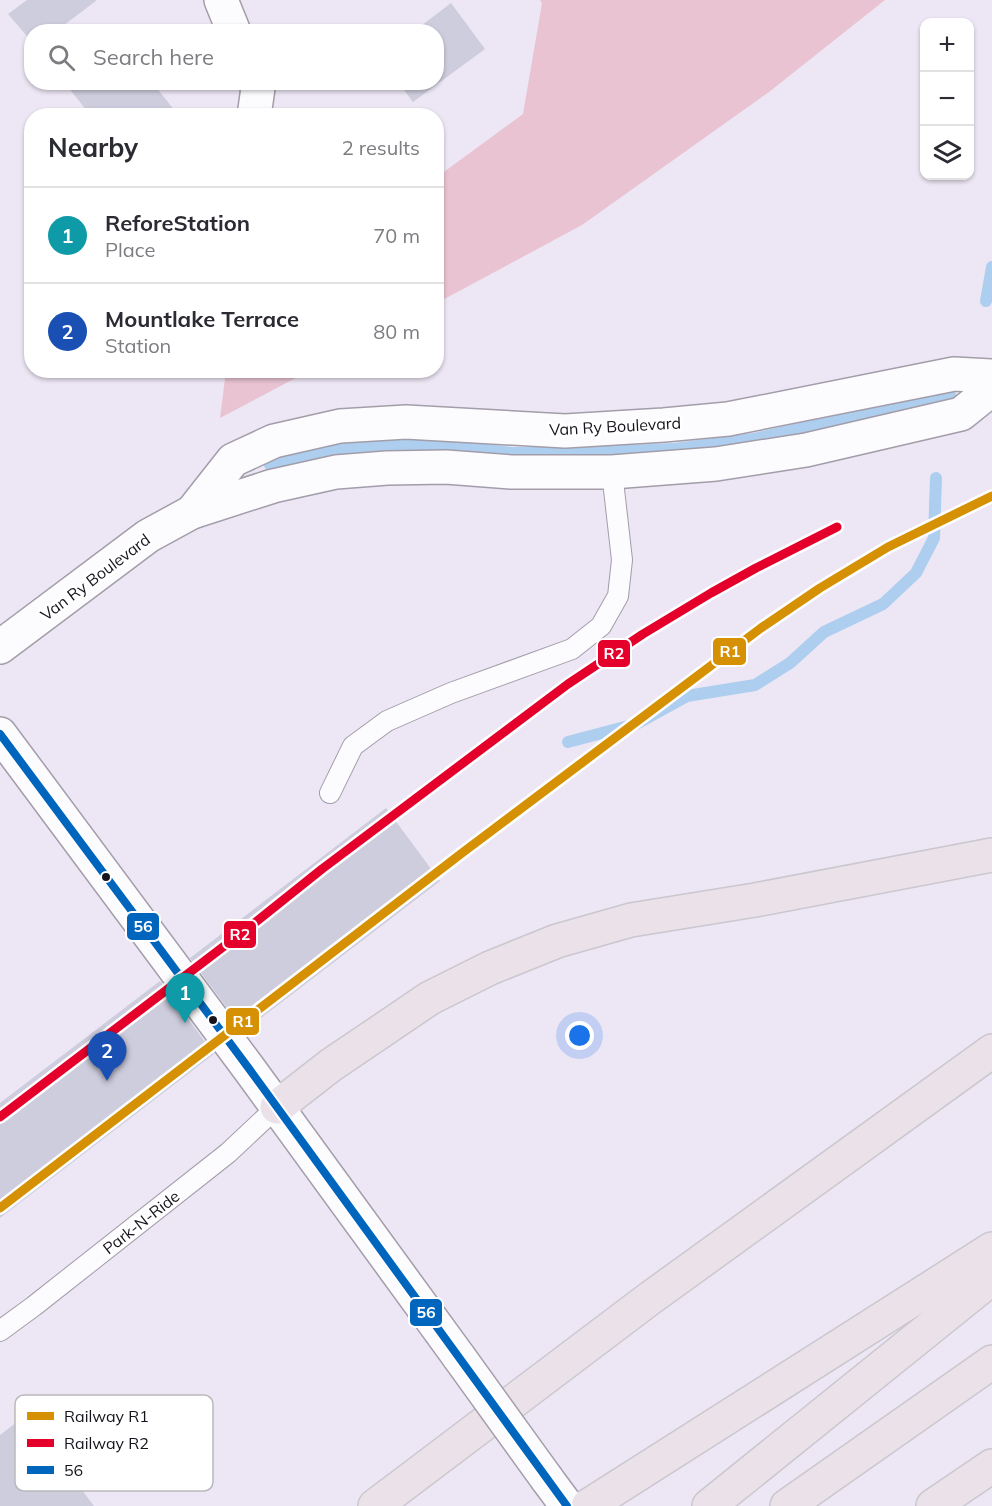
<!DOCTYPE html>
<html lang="en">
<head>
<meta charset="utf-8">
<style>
	:root { --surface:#fff; --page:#f7f7f7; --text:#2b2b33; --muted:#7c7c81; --line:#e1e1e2; --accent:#111827 }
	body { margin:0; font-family:Mulish,sans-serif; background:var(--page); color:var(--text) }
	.controls { position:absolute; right:18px; top:18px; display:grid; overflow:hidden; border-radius:12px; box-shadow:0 2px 4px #0004 }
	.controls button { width:54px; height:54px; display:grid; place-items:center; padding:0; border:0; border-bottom:2px solid var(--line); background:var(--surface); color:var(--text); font:30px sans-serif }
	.you { position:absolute; left:580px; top:1036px; width:21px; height:21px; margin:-15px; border:4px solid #fff; border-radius:50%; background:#1a73e8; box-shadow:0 0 0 9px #1a73e833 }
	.badge { display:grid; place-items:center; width:39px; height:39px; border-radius:50%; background:var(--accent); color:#fff; font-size:20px; font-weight:700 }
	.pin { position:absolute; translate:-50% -50px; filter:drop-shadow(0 2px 3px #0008) }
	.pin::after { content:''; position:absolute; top:32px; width:21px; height:18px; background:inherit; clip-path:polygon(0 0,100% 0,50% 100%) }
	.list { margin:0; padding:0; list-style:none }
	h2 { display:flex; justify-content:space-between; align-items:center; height:78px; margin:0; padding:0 24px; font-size:26px }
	h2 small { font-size:20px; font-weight:400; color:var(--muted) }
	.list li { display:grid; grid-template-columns:39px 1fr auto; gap:18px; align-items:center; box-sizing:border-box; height:96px; padding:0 24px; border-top:2px solid var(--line) }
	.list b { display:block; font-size:22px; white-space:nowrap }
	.list p { margin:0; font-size:20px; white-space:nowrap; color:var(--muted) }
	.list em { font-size:20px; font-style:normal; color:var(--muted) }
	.icon { flex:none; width:33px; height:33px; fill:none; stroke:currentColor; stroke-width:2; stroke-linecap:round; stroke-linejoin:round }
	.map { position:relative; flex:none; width:992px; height:1506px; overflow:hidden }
	.search { position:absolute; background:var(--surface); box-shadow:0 2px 4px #0004; left:24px; top:24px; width:420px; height:66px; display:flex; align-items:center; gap:15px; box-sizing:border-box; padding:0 21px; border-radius:24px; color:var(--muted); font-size:22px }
	.panel { position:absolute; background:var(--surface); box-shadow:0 2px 4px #0004; left:24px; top:108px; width:420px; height:270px; border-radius:24px }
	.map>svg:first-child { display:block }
	.forest { fill:#e9c3d1 }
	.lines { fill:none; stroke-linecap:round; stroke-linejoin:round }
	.stream { stroke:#adceee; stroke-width:12 }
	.building { fill:#cdcddd }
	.lane-casing { stroke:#a29da9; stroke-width:22 }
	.street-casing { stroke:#a29da9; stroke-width:36 }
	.secondary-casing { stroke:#a29da9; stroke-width:36 }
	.highway-casing { stroke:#cac7ce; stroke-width:36 }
	.lane { stroke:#fcfbfe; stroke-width:20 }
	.street { stroke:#fcfbfe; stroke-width:33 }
	.secondary { stroke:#fcfbfe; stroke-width:33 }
	.highway { stroke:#eae1e9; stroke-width:33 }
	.secondary-bridge-casing { stroke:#a29da9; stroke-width:36; stroke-linecap:butt }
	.secondary-bridge { stroke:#fcfbfe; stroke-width:33 }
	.bus-1-casing { stroke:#fff; stroke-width:12 }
	.bus-1 { stroke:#0065bd; stroke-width:8 }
	.rail-1-casing { stroke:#fff; stroke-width:14 }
	.rail-2-casing { stroke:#fff; stroke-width:14 }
	.rail-1 { stroke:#d59004; stroke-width:9 }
	.rail-2 { stroke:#e4002b; stroke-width:9 }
	.bus-dot { fill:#17131d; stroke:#fff; stroke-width:2 }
	.labels { text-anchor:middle; stroke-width:6; stroke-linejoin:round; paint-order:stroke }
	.street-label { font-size:16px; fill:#17131d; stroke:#fff }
	.key { fill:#fff; stroke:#b9b8bb; stroke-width:1.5 }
	.key-label { font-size:16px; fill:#17131d }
	.line-badge { stroke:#fff; stroke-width:2 }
	.badge-label { font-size:16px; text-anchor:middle; font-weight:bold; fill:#fff }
</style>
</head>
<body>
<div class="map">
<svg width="992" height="1506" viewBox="0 0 992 1506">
	<rect width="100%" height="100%" fill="#ede7f5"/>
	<g class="forest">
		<polygon points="540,0 885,0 769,92 582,225 437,303 437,177 523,114 542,3"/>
		<polygon points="226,371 226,370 309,371 220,418"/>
	</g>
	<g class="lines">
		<g class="stream">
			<polyline points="986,301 992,267"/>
			<polyline points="270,465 334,450 383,445 442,445 512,453 576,453 675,449 754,439 950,395"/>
			<polyline points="568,742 636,724 687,696 755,685 790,663 824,632 883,604 916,573 934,538 936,478"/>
		</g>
	</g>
	<g class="building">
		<polygon points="27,0 97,0 55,32 32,32 32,42 8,14"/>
		<polygon points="451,3 485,49 413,102 398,82 436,82 436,32 413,32"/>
		<polygon points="64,82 152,82 179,116 91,116"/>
		<polygon points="386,808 440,881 244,1031 190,958"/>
		<polygon points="160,981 214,1054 0,1218 0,1103"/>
		<polygon points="26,1415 94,1506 0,1506 0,1435"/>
	</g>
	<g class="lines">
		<defs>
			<g id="lane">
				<polyline points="330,793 353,746 387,721 451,693 572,649 601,626 618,596 622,560 612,472"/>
				<polyline points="0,1331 34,1306 228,1153 277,1107"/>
			</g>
			<g id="street">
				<polyline points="221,0 234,32"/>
				<polyline points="254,116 258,88 255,82"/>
			</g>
			<g id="secondary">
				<polyline points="192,512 233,460 274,441 340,426 406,422 565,431 664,425 728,419 954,374 992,376"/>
				<polyline points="0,647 148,536 192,512 273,486 336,472 387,468 446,467 511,472 612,472 716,464 806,450 961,414 992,389"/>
				<polyline points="0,734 250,1070 459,1357"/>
				<polyline points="547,1479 567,1506"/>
			</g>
			<g id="highway">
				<polyline points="277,1107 331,1065 430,998 490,968 557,941 631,920 755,900 992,855"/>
				<polyline points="375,1506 649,1299 992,1051"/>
				<polyline points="588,1506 992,1249"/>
				<polyline points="709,1506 992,1278"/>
				<polyline points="787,1506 992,1362"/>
				<polyline points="933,1506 992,1466"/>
			</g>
		</defs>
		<use href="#lane" class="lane-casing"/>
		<use href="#street" class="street-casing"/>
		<use href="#secondary" class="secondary-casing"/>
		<use href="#highway" class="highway-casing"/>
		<use href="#lane" class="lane"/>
		<use href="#street" class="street"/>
		<use href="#secondary" class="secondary"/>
		<use href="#highway" class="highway"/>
		<defs>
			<polyline id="secondary-bridge" points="459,1357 547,1479"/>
		</defs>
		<use href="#secondary-bridge" class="secondary-bridge-casing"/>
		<use href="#secondary-bridge" class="secondary-bridge"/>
		<defs>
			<polyline id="bus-1" points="0,734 250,1070 567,1506"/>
		</defs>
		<use href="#bus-1" class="bus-1-casing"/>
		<use href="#bus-1" class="bus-1"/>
		<defs>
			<polyline id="rail-1" points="0,1208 462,853 761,628 820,588 888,547 992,496"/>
			<polyline id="rail-2" points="0,1117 257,921 322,869 568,684 643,634 711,593 756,568 837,527"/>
		</defs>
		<use href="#rail-1" class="rail-1-casing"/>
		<use href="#rail-2" class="rail-2-casing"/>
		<use href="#rail-1" class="rail-1"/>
		<use href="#rail-2" class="rail-2"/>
	</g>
	<g class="bus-dot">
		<circle cx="106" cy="877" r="5"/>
		<circle cx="213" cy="1020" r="5"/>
	</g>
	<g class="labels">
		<g class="street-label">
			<text transform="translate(615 426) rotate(-3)" y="6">Van Ry Boulevard</text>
			<text transform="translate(95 577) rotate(-37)" y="6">Van Ry Boulevard</text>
			<text transform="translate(141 1222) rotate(-38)" y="6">Park-N-Ride</text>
		</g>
	</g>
	<rect x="15" y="1395" width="198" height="96" rx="9" class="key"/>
	<rect x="27" y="1412" width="27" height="8" fill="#d59004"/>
	<rect x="27" y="1439" width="27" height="8" fill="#e4002b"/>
	<rect x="27" y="1466" width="27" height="8" fill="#0065bd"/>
	<g class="key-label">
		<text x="64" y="1422">Railway R1</text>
		<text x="64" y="1449">Railway R2</text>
		<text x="64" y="1476">56</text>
	</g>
	<g class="line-badge">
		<rect x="712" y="637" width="35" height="29" rx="6" fill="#d59004"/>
		<rect x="597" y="639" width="34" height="29" rx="6" fill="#e4002b"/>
		<rect x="126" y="912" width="34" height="29" rx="6" fill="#0065bd"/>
		<rect x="223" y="920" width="34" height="29" rx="6" fill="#e4002b"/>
		<rect x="225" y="1007" width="35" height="29" rx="6" fill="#d59004"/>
		<rect x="409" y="1298" width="34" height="29" rx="6" fill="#0065bd"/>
	</g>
	<g class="badge-label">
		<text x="730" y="657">R1</text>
		<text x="614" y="659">R2</text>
		<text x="143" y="932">56</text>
		<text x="240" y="940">R2</text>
		<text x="243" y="1027">R1</text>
		<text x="426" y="1318">56</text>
	</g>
</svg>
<div class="controls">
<button>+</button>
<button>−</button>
<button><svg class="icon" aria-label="layers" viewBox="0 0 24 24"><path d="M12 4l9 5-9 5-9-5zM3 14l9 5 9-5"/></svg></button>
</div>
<div class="you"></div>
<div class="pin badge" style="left:185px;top:1023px;background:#0f9aa8">1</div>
<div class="pin badge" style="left:107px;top:1081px;background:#1a4fb4">2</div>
<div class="search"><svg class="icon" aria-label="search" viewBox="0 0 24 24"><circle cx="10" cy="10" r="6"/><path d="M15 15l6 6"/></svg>Search here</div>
<section class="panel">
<h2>Nearby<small>2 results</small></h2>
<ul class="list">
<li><span class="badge" style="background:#0f9aa8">1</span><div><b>ReforeStation</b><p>Place</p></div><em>70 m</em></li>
<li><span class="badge" style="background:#1a4fb4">2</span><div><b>Mountlake Terrace</b><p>Station</p></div><em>80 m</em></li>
</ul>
</section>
</div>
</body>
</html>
